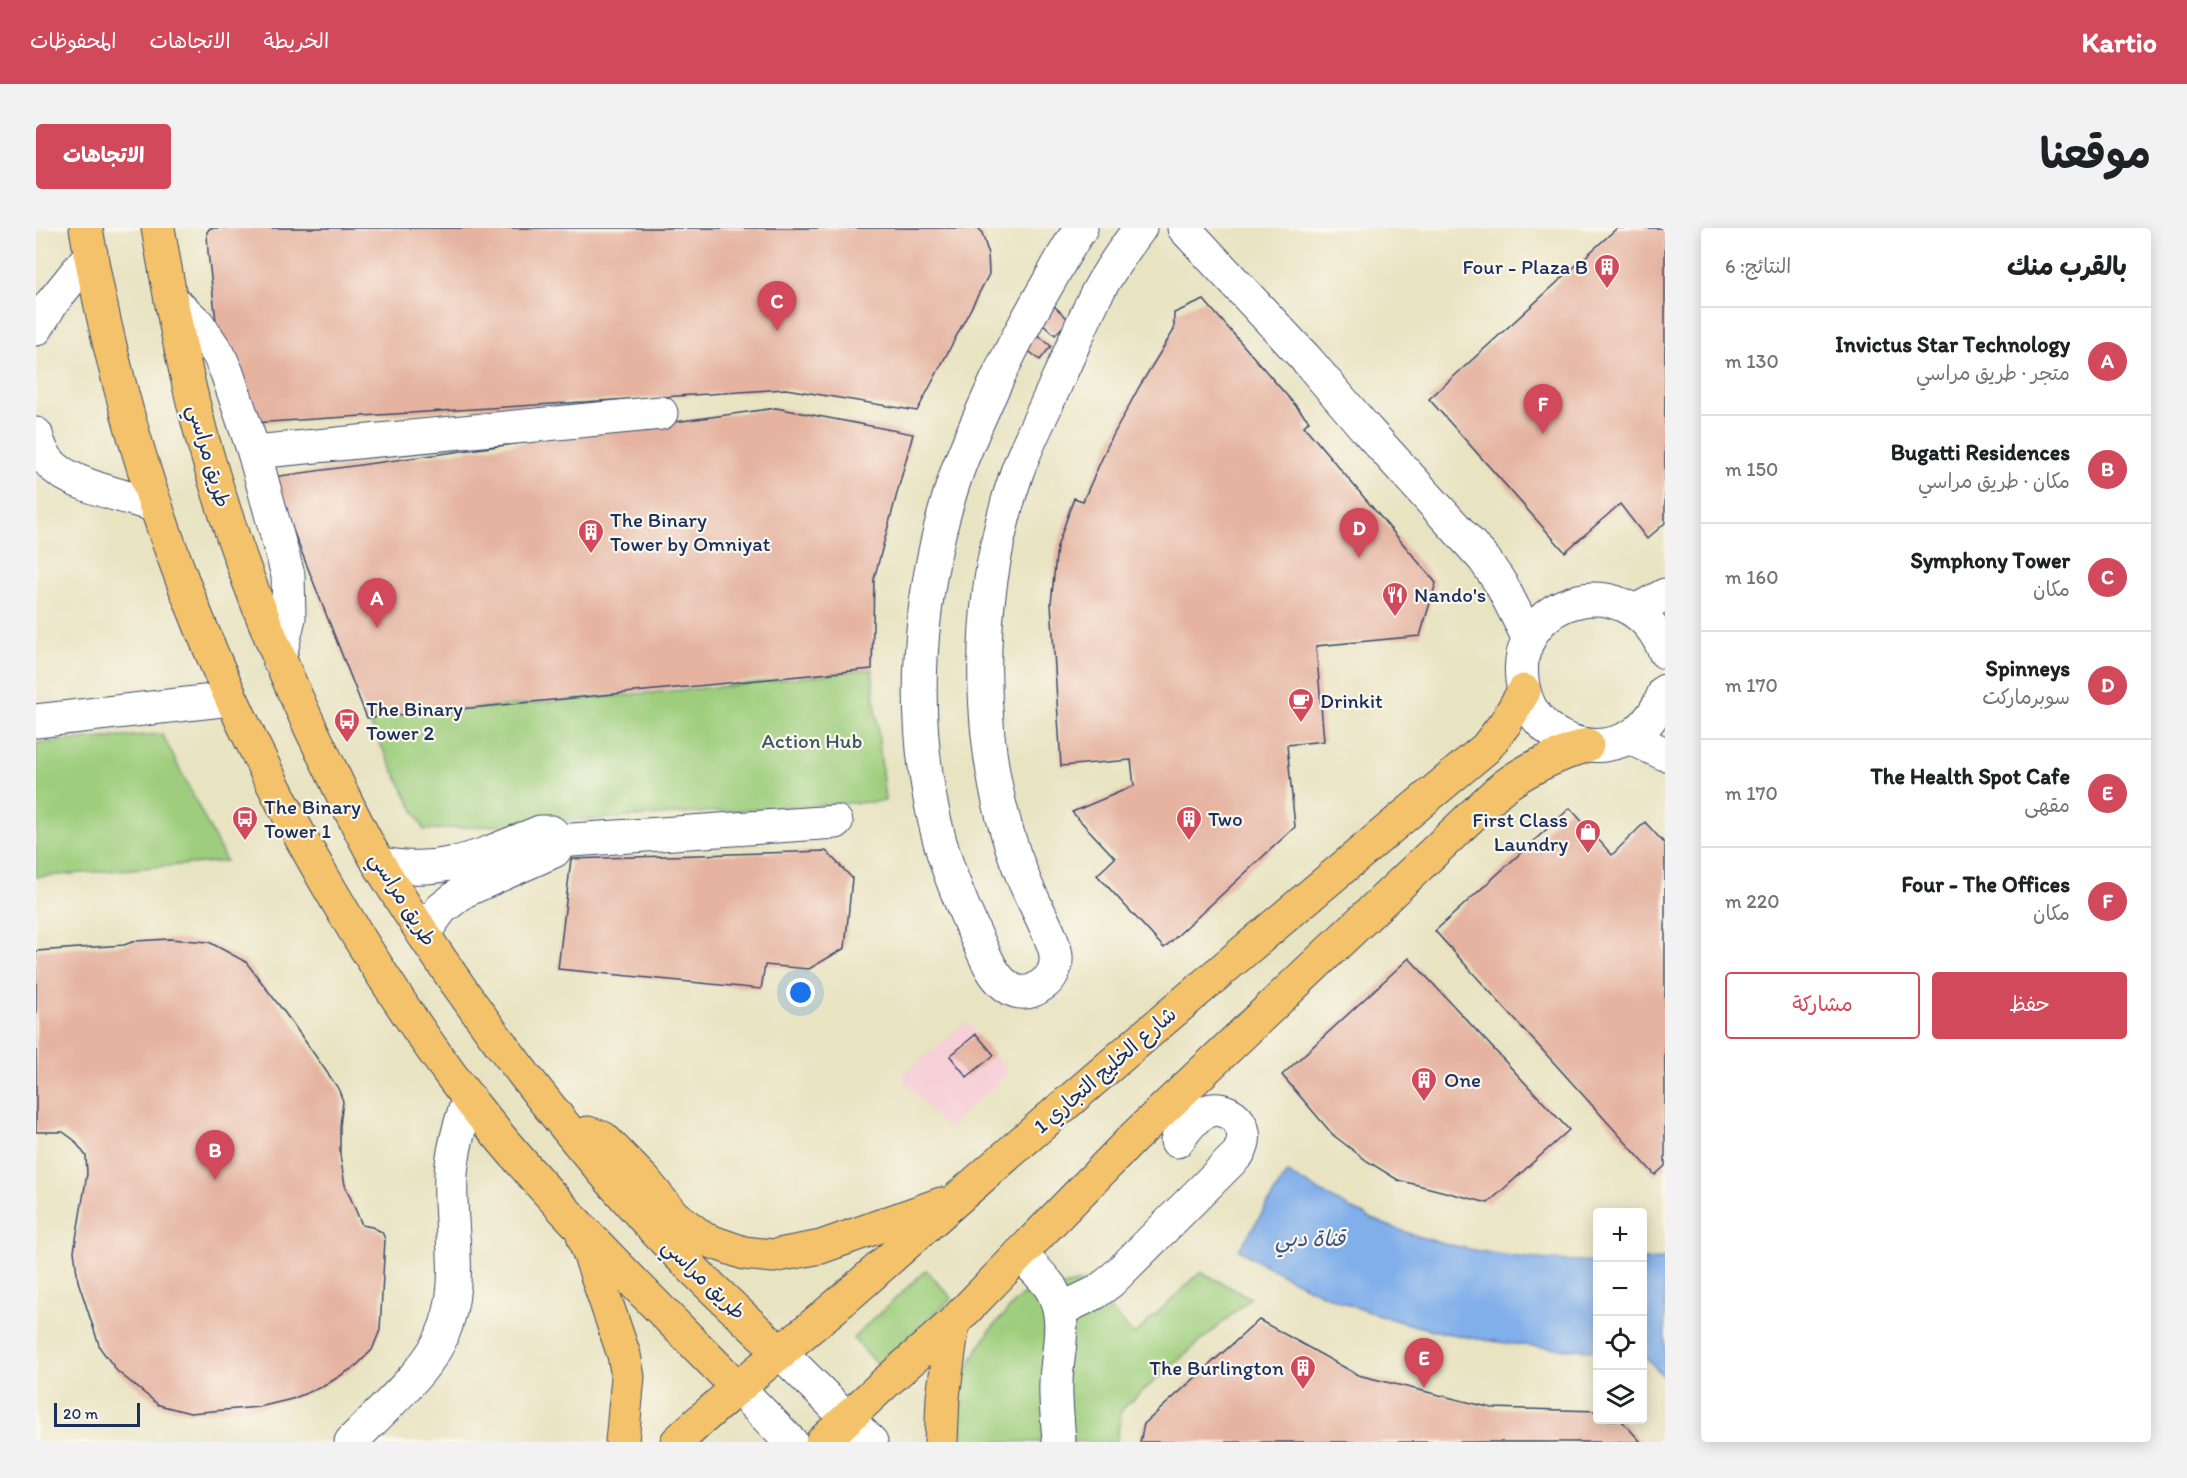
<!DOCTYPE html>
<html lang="ar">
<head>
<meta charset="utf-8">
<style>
	:root { --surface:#fff; --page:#f2f2f2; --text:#202124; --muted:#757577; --line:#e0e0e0; --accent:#d1495b }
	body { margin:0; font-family:Itim,"Playpen Sans Arabic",sans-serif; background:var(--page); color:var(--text); direction:rtl }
	.controls { position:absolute; right:18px; bottom:18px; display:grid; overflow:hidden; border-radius:6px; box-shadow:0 3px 15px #0003 }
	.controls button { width:54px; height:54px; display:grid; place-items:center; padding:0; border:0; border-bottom:2px solid var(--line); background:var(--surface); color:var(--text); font:30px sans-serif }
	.scale { position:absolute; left:18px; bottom:15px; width:86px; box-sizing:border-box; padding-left:6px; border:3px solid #1b2f5e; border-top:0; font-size:16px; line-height:21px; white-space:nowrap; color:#1b2f5e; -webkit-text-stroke:4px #fbf7ec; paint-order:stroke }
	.you { position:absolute; left:765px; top:765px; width:21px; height:21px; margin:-15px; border:4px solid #fff; border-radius:50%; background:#1a73e8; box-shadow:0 0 0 9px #1a73e833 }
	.badge { display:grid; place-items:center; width:39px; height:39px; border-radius:50%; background:var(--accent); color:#fff; font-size:20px; font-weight:700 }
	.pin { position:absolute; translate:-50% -50px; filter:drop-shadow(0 2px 3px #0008) }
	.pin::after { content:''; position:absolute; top:32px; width:21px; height:18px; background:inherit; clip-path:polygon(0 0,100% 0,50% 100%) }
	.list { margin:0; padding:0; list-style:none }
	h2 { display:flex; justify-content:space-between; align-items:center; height:78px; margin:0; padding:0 24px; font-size:26px }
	h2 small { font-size:20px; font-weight:400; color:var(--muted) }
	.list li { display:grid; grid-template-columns:39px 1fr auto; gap:18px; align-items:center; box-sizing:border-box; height:108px; padding:0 24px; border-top:2px solid var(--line) }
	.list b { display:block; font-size:22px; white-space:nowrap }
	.list p { margin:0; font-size:20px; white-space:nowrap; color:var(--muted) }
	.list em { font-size:20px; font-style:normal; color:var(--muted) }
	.actions { display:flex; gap:12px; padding:18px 24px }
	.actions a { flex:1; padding:14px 0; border:2px solid var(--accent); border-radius:6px; text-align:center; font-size:21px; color:var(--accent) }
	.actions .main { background:var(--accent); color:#fff }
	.icon { flex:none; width:33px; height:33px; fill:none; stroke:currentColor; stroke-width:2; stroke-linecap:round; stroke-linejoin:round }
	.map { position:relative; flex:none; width:1629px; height:1214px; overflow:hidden; direction:ltr; border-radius:6px }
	header { display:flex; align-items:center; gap:36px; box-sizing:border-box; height:84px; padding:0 30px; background:var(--accent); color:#fff }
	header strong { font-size:28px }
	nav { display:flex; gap:33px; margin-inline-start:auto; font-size:21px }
	.intro { display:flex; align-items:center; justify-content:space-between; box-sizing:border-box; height:144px; padding:0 36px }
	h1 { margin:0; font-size:42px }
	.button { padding:15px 27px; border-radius:6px; background:var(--accent); color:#fff; font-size:21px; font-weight:700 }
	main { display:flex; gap:36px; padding:0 36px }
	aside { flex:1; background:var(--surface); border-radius:6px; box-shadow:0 3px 15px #0003 }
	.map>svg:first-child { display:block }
	.built { fill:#f6cfd7 }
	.green { fill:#9ece7d; stroke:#5c7e6e; stroke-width:1.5 }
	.water { fill:#80afea; stroke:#4e6fa4; stroke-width:1.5 }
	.building { fill:#e5b3a0 }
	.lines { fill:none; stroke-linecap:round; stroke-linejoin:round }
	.minor-casing { stroke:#3a4a6d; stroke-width:35 }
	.major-casing { stroke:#3a4a6d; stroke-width:35 }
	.minor { stroke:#fff; stroke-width:33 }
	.major { stroke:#f3c26a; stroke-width:33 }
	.labels { text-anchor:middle; stroke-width:4.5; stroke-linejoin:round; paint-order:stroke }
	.poi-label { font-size:21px; fill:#1b2f5e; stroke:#fbf7ec; text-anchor:start }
	.street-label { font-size:21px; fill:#1b2f5e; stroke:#fbf7ec }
	.park-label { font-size:21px; fill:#3c5766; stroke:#fbf7ec }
	.water-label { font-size:22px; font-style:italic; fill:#395588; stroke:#fbf7ec }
</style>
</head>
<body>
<header>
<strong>Kartio</strong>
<nav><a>الخريطة</a><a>الاتجاهات</a><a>المحفوظات</a></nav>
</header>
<div class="intro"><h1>موقعنا</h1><a class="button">الاتجاهات</a></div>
<main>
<aside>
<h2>بالقرب منك<small>النتائج: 6</small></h2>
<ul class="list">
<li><span class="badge">A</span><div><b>Invictus Star Technology</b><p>متجر · طريق مراسي</p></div><em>130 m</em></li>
<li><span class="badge">B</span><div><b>Bugatti Residences</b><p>مكان · طريق مراسي</p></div><em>150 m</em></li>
<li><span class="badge">C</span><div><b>Symphony Tower</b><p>مكان</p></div><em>160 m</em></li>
<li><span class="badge">D</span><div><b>Spinneys</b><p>سوبرماركت</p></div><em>170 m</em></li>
<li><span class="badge">E</span><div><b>The Health Spot Cafe</b><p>مقهى</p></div><em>170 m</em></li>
<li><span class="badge">F</span><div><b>Four - The Offices</b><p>مكان</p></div><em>220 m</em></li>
</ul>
<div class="actions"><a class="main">حفظ</a><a>مشاركة</a></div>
</aside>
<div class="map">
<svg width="1629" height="1214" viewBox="0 0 1629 1214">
	<rect width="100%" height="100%" fill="#fbf7ec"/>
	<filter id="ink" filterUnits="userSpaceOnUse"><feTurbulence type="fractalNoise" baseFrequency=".0167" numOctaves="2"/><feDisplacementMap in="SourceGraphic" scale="12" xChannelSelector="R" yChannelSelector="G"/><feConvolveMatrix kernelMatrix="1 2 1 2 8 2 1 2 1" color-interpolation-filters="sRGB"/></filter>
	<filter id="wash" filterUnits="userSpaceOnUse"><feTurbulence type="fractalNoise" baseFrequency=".008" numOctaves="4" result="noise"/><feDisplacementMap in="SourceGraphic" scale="24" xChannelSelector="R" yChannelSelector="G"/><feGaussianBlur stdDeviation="1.35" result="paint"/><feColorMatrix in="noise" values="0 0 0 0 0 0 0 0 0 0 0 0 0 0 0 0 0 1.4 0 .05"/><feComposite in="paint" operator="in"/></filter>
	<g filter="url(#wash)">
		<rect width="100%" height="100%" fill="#e8e3c1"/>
		<polygon class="built" points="931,794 973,845 910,901 865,848"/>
		<g class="green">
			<polygon points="836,441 849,573 388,602 331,490 693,458"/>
			<polygon points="126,506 190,633 0,649 0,515"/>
			<polygon points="890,1042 916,1070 842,1138 817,1110"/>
			<polygon points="1165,1044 1215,1070 1086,1181 1080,1214 928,1214 923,1183 926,1156 938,1127 955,1101 985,1068 1048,1053 1098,1107"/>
		</g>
		<g class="water">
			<path d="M1251,945C1277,959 1302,975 1328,987C1392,1019 1491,1035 1561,1033V1122C1459,1119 1351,1100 1259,1053C1240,1044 1221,1032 1203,1022Z"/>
			<polygon points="1629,1031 1629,1150 1606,1125 1607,1032"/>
		</g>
		<g id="blocks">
			<g class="building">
				<polygon points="174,0 943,0 946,5 952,24 953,46 881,183 750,161 216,195 182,110 172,24 171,4"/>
				<polygon points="1581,0 1629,0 1629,295 1611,311 1584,276 1529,324 1393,171"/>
				<polygon points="1168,72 1273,193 1268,198 1400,355 1384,408 1280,418 1288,513 1251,517 1259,599 1128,720 1061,647 1079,630 1036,584 1098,558 1095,532 1025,538 1015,375 1021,319 1038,270 1047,273 1072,217 1103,159 1138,102 1138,85"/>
				<polygon points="1017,77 1033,92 1019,107 1002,91"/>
				<polygon points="996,102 1015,118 1004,132 985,117"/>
				<polygon points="740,180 877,206 838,351 836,441 331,490 236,249"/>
				<polygon points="1534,580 1576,627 1609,594 1629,616 1629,938 1619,947 1399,703"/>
				<polygon points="790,623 816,650 809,720 773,741 729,737 725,761 522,741 535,631"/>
				<polygon points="133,711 173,714 210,734 255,793 302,860 307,873 304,898 304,927 309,957 326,997 336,999 346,1004 349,1011 344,1102 336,1122 320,1138 288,1158 256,1171 223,1179 154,1185 123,1177 81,1143 64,1120 42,1053 38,1023 51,946 50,928 38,912 27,904 0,904 0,723 88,717 99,713"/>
				<polygon points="1373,730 1533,902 1452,975 1362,952 1331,933 1297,907 1246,847"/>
				<polygon points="940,806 958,827 931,849 914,828"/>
				<polygon points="1223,1092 1322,1147 1456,1180 1562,1183 1562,1192 1585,1192 1605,1214 1104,1214 1108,1196"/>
			</g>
		</g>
	</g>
	<g filter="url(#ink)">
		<use href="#blocks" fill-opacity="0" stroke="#3a4a6d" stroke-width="1.5"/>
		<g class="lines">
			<defs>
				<g id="minor">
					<path d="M1045,0C1032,18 1022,38 1011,57C991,91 973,125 957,160C944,188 931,216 921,244C881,361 871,494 904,614C915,654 932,692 950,730C960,752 980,777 1006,757C1015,751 1021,740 1020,728C1019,712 995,670 988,652C969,606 957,557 952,507C943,418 952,329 981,244C992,213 1008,184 1021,153C1033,128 1043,102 1055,77C1068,49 1086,24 1104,0"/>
					<polyline points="1148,0 1272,133 1330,201 1448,331 1465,356 1493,411"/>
					<polyline points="135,71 162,96 183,127 191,145 218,224 252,347 253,390 243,432"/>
					<polyline points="0,101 15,76 55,26"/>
					<path d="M0,206C3,219 8,230 18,239C39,258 93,269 120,278"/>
					<polyline points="218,224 625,185"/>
					<polyline points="1599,383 1629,367"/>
					<path d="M1629,424C1592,330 1466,373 1488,463C1499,511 1561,534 1601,504C1615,493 1623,479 1629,463"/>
					<polyline points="0,493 195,471"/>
					<polyline points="1593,509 1629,526"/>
					<polyline points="521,613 800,594"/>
					<path d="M342,635C406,649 447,627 504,604H515L519,608L521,619L518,623L428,663L405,681L387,706"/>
					<path d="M984,1026C994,1037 1007,1048 1015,1060C1033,1091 1021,1122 1020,1154C1019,1174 1022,1194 1023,1214"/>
					<path d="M1024,1082L1059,1065L1074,1054L1202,926C1206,919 1209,912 1207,904C1204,886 1182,876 1167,885C1156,891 1148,904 1141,913"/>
					<polyline points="745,1125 835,1214"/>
					<polyline points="702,1160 755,1214"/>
					<path d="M315,1214C342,1186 390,1144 405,1110C430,1055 412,1003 415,946C417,920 424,895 433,870"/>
				</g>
				<g id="major">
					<path d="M50,0C91,244 184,479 311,690C349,753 388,813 433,871C514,975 610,1066 702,1160"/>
					<path d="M122,0C134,71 148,143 167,213C199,325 241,434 293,538C309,572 325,606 344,638C422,766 513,885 613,996C654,1041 701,1083 745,1125"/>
					<polyline points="552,905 567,910 609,953 637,987 668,1011 708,1025 737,1028 785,1019 905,976"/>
					<polyline points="547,1007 588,1127 592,1149 586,1214"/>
					<path d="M641,1214C701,1156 770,1106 832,1050C1034,869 1241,694 1450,520L1470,494L1488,463"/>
					<path d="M786,1214L849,1155L917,1095L1098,909L1462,563C1489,541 1518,529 1551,517"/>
					<polyline points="905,1214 907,1169 917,1095"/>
				</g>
			</defs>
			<use href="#minor" class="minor-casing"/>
			<use href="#major" class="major-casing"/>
			<use href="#minor" class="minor"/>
			<use href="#major" class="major"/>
		</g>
	</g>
	<defs>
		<symbol id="building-pin" viewBox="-11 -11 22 30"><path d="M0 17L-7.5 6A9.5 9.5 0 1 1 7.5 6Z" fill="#d1495b" stroke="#fbf7ec"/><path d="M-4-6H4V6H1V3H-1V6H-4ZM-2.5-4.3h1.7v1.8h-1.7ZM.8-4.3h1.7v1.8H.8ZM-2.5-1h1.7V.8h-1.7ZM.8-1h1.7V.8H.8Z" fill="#fff"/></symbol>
		<symbol id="restaurant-pin" viewBox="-11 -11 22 30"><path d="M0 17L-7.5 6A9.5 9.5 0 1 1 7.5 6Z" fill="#d1495b" stroke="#fbf7ec"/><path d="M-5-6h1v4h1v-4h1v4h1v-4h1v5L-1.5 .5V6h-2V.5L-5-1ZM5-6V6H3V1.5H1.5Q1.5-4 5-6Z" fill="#fff"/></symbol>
		<symbol id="cafe-pin" viewBox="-11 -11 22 30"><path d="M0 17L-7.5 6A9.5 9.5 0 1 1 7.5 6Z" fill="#d1495b" stroke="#fbf7ec"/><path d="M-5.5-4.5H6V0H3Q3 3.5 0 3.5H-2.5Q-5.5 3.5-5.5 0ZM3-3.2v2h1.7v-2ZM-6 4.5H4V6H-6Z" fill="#fff"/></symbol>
		<symbol id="bus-pin" viewBox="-11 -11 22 30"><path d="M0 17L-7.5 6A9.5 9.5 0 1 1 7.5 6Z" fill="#d1495b" stroke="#fbf7ec"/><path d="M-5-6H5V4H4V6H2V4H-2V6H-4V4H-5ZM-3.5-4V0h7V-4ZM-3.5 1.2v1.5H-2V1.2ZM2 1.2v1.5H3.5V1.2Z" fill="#fff"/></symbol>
		<symbol id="shop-pin" viewBox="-11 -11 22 30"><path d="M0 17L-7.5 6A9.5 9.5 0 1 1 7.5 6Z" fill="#d1495b" stroke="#fbf7ec"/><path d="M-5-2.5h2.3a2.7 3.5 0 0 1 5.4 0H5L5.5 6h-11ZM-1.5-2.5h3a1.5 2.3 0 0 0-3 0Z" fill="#fff"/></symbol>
	</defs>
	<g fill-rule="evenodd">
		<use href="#building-pin" x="1556" y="24" width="30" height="40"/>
		<use href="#building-pin" x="540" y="289" width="30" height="40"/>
		<use href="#restaurant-pin" x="1344" y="352" width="30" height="40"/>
		<use href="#cafe-pin" x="1250" y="458" width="30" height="40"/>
		<use href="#bus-pin" x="296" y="478" width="30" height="40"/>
		<use href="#bus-pin" x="194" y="576" width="30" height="40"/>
		<use href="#building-pin" x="1138" y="576" width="30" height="40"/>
		<use href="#shop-pin" x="1537" y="589" width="30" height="40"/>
		<use href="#building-pin" x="1373" y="837" width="30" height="40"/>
		<use href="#building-pin" x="1252" y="1125" width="30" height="40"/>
	</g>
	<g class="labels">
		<g class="poi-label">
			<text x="1552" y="46" text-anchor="end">Four - Plaza B</text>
			<text x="574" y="299">The Binary<tspan x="574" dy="24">Tower by Omniyat</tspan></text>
			<text x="1378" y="374">Nando's</text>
			<text x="1284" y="480">Drinkit</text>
			<text x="330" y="488">The Binary<tspan x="330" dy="24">Tower 2</tspan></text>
			<text x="228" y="586">The Binary<tspan x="228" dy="24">Tower 1</tspan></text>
			<text x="1172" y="598">Two</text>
			<text x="1532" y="599" text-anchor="end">First Class<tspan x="1532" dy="24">Laundry</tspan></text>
			<text x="1408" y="859">One</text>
			<text x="1248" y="1147" text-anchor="end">The Burlington</text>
		</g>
		<g class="street-label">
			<text transform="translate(173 228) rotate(74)" y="7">طريق مراسي</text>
			<text transform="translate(367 671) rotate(58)" y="7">طريق مراسي</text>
			<text transform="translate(1069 842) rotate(-41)" y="7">شارع الخليج التجاري 1</text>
			<text transform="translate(668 1051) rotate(44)" y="7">طريق مراسي</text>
		</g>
		<g class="park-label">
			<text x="776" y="520">Action Hub</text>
		</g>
		<g class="water-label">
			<text x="1274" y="1018">قناة دبي</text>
		</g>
	</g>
</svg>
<div class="controls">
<button>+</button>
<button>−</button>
<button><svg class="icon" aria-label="locate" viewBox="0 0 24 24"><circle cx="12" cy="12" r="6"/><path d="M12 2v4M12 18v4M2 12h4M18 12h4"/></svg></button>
<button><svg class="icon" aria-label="layers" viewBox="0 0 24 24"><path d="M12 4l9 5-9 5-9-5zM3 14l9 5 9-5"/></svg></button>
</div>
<div class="scale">20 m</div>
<div class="you"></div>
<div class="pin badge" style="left:341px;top:400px">A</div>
<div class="pin badge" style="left:179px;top:952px">B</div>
<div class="pin badge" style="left:741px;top:103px">C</div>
<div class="pin badge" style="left:1323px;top:330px">D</div>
<div class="pin badge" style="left:1388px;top:1160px">E</div>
<div class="pin badge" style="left:1507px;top:206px">F</div>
</div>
</main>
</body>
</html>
